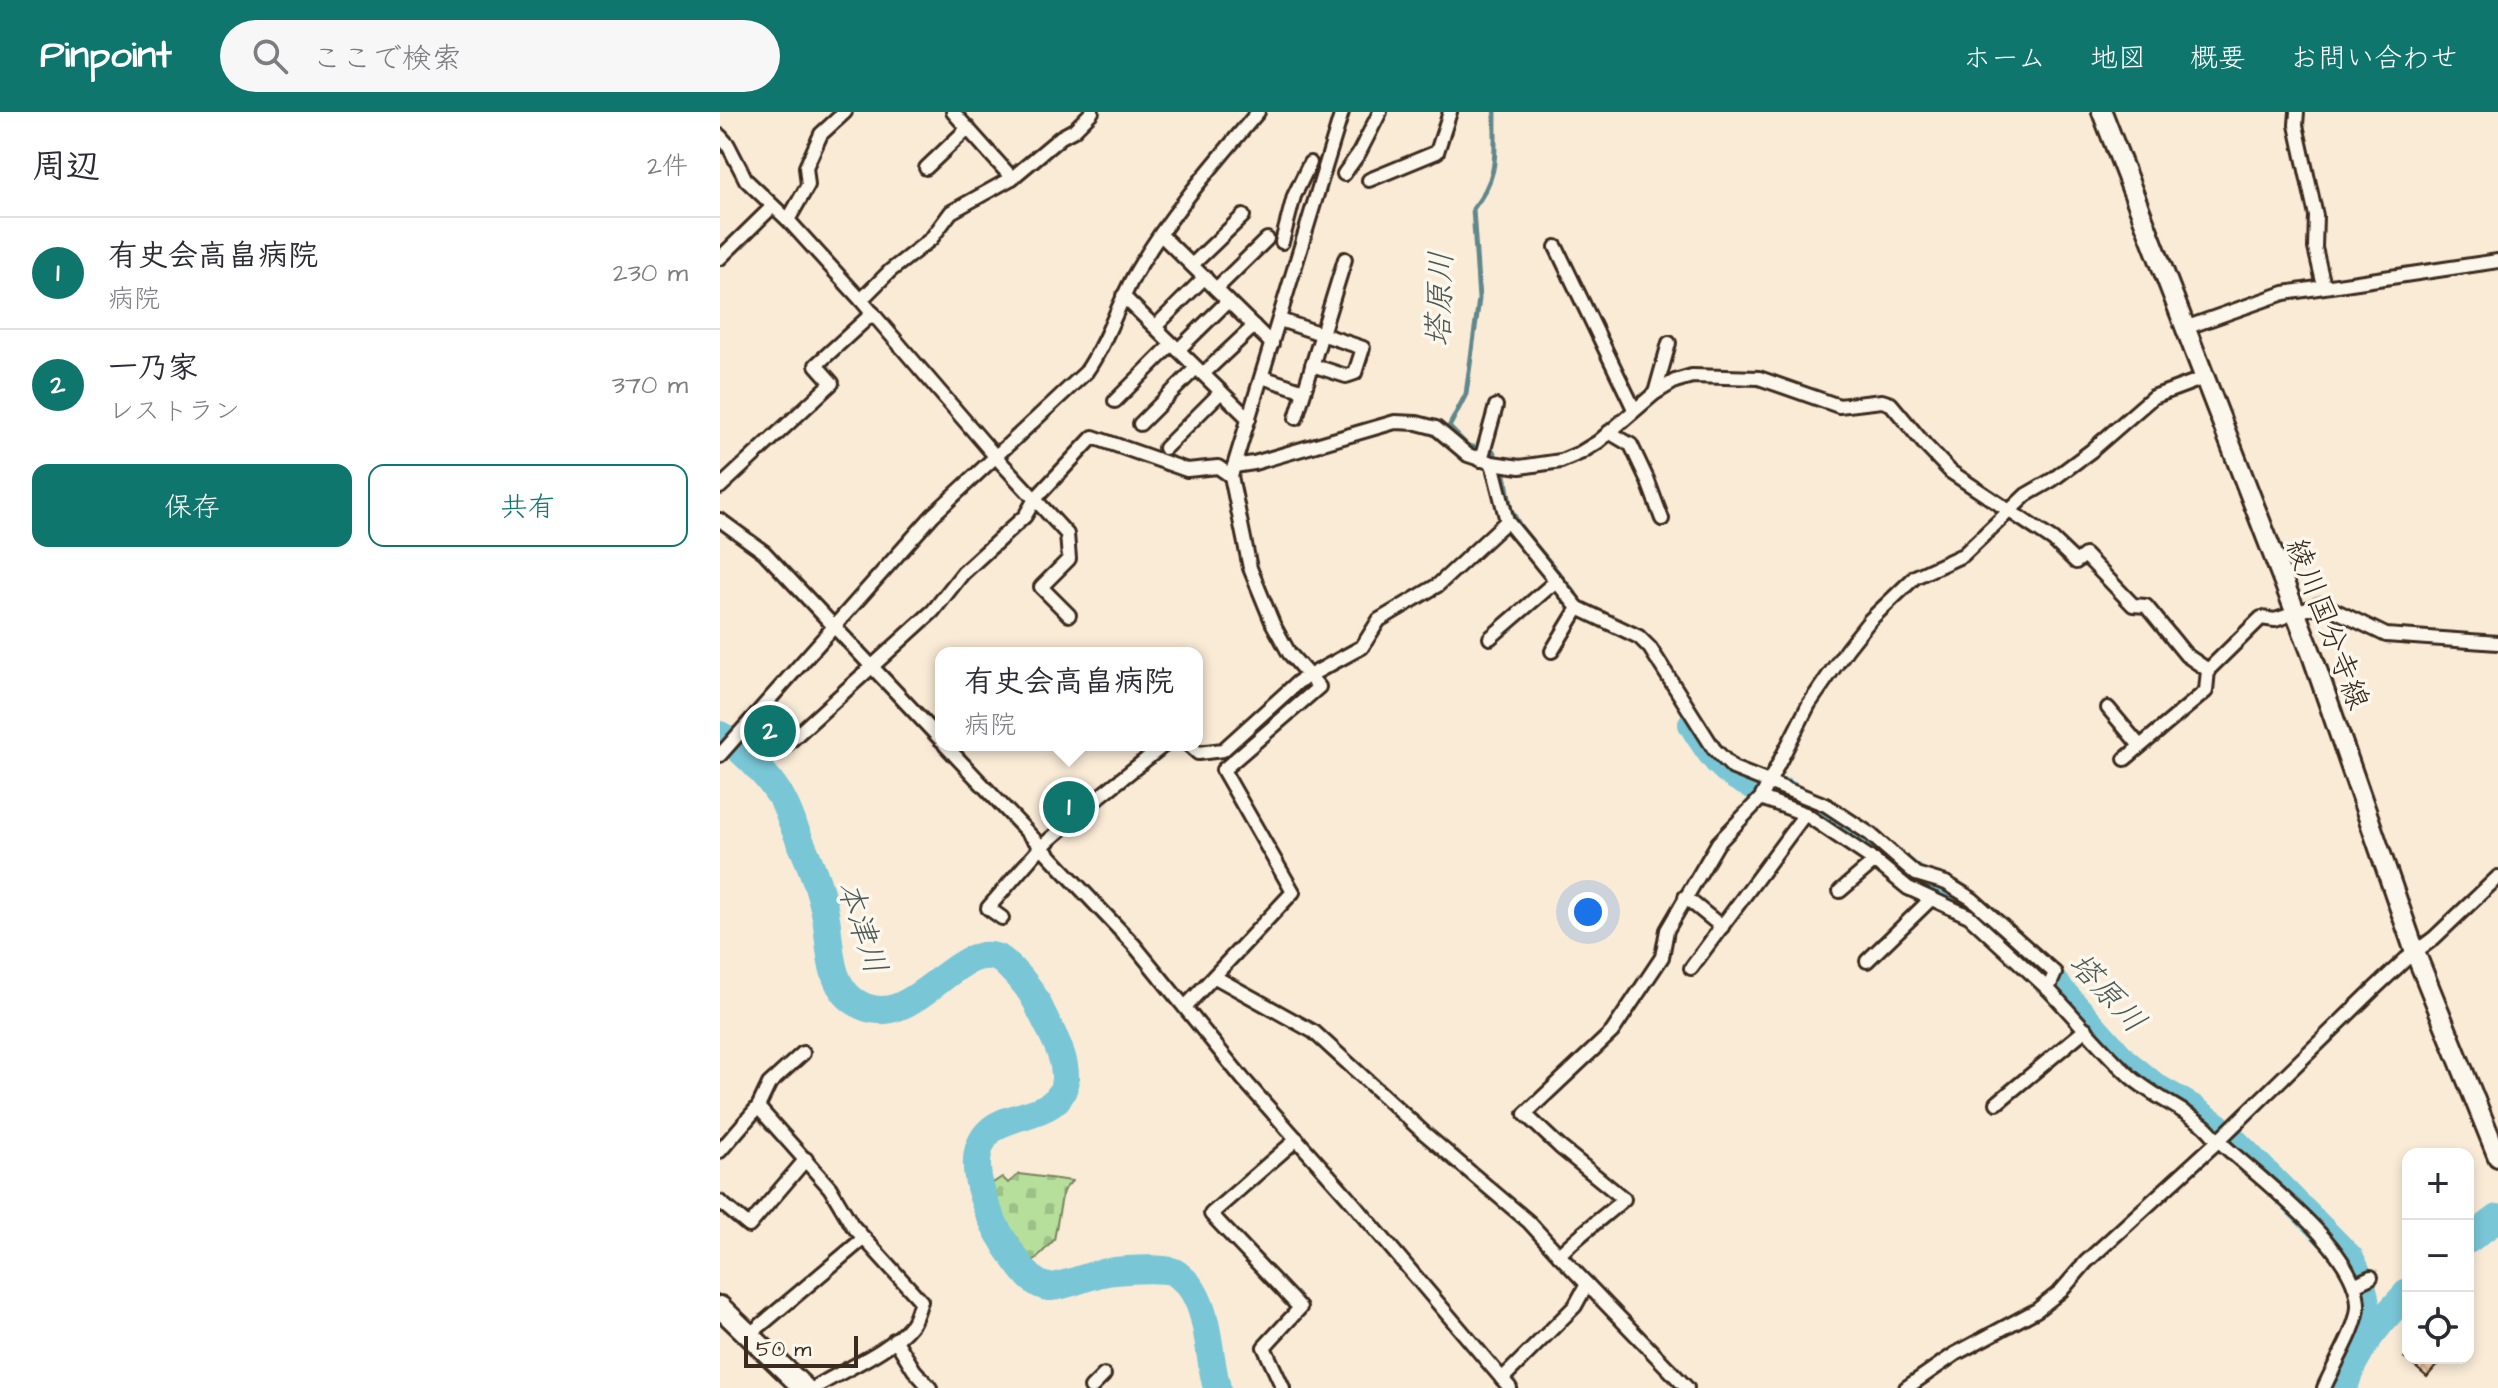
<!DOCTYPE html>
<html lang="ja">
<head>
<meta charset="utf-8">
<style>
	:root { --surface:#fff; --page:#f7f7f7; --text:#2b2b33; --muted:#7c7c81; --line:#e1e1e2; --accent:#0f766e }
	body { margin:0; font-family:"Architects Daughter","Klee One",sans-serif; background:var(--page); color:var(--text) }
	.controls { position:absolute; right:24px; bottom:24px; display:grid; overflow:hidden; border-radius:16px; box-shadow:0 4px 12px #0003 }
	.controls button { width:72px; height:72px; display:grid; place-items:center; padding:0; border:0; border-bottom:2px solid var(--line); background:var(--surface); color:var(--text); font:40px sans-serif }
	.scale { position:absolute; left:24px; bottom:20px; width:114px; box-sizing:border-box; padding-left:8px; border:4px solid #3b2a1e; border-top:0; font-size:22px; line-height:28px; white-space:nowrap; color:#3b2a1e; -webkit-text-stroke:6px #fbf7ec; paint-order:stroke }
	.you { position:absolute; left:868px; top:800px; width:28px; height:28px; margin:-20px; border:6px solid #fff; border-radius:50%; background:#1a73e8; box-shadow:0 0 0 12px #1a73e833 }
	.badge { display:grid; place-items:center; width:52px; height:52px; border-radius:50%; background:var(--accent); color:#fff; font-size:26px; font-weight:700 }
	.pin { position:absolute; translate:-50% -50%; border:4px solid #fff; box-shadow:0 2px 8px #0006 }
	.popup { position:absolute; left:215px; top:535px; width:268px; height:104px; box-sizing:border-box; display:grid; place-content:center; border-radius:16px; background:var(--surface); filter:drop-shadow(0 2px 6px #0005); font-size:26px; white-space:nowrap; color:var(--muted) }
	.popup b { font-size:30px; color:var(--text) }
	.popup::after { content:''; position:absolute; left:50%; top:100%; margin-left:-16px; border:16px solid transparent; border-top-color:var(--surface) }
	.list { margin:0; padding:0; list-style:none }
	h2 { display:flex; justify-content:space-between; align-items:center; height:104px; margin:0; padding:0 32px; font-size:34px }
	h2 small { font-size:26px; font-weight:400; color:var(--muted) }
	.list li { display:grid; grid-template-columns:52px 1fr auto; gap:24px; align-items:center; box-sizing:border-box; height:112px; padding:0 32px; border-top:2px solid var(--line) }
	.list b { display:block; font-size:30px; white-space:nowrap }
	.list p { margin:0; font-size:26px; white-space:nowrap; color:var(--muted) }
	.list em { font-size:26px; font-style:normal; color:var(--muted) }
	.actions { display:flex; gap:16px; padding:24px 32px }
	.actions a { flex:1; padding:18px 0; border:2px solid var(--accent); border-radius:16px; text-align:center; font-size:28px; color:var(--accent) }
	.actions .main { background:var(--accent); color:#fff }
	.icon { flex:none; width:44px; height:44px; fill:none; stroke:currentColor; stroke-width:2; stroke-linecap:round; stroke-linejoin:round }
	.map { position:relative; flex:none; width:1778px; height:1276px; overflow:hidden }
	header { display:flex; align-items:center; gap:48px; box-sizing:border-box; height:112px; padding:0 40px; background:var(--accent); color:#fff }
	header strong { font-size:38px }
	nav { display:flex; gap:44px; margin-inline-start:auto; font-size:28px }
	.search { width:560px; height:72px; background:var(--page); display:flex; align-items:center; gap:20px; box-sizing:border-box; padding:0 28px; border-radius:44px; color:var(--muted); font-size:30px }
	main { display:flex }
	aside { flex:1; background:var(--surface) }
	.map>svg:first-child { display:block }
	.cemetery { fill:url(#cemetery-stones); stroke:#78845d; stroke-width:2 }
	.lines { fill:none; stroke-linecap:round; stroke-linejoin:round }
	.stream { stroke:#60888c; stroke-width:5 }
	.river { stroke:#78c6d6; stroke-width:28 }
	.building { fill:url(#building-cross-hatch); stroke:#3b2a1e; stroke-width:2 }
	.minor-casing { stroke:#3b2a1e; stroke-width:18 }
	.secondary-casing { stroke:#3b2a1e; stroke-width:24 }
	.primary-casing { stroke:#3b2a1e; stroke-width:26 }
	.minor { stroke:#fbf7ec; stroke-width:12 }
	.secondary { stroke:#fbf7ec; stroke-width:18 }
	.primary { stroke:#fbf7ec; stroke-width:20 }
	.labels { text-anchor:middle; stroke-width:7; stroke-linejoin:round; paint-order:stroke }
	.street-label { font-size:30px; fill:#3b2a1e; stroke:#fbf7ec }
	.water-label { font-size:32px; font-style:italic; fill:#4d5955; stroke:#fbf7ec }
</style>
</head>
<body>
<header>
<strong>Pinpoint</strong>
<div class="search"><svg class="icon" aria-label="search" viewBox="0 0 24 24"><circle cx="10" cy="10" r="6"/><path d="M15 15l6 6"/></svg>ここで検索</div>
<nav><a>ホーム</a><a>地図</a><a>概要</a><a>お問い合わせ</a></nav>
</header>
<main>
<aside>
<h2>周辺<small>2件</small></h2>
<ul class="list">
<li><span class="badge">1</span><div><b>有史会高畠病院</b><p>病院</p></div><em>230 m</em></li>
<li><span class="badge">2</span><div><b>一乃家</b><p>レストラン</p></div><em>370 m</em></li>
</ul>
<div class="actions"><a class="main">保存</a><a>共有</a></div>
</aside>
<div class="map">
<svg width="1778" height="1276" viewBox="0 0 1778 1276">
	<defs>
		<pattern id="cemetery-stones" width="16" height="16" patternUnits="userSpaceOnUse" patternTransform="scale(2)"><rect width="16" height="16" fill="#b6df9c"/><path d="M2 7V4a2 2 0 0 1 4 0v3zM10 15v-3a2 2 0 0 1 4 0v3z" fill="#9dc086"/></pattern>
		<pattern id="building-cross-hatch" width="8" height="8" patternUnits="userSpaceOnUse" patternTransform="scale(2)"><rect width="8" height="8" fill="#f7cea6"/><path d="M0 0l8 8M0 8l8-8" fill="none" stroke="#d5b18e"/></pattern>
	</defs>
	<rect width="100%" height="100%" fill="#faebd7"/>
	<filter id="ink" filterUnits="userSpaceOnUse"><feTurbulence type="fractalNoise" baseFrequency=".0125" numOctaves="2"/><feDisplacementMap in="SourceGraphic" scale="16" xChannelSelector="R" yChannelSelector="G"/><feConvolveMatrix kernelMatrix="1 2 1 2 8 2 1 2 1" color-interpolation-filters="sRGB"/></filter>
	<g filter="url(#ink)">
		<polygon class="cemetery" points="299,1062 352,1069 343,1079 334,1128 313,1150 283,1110 270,1073 282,1065 288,1071"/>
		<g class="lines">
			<g class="stream">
				<path d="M775,0C774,42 781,61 753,97L759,187L746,282L729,315L748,334L773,339L778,349"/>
				<polyline points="785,363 791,398 800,414 855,481"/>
			</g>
			<g class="river">
				<path d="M972,612C991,643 1002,661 1036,675"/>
				<path d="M0,623C7,626 13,632 19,637C35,651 48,665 59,682C66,692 70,704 74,715C87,744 101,775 106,806C111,834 108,871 134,889C190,929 236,824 280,847C285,850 290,856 294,860C305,870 315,884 321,899C331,920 346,943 345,967C343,1006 292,999 271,1018C236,1049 275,1120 297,1149C305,1160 315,1174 329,1175C343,1175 367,1164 382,1161C396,1158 442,1155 454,1160C458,1162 465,1169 468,1172C490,1198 488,1245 497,1276"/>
				<polyline points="1064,680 1127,715 1197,768 1217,775"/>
				<polyline points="1236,784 1328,864 1405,950 1437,976 1472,996 1497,1014"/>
				<path d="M1510,1025L1630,1146C1650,1183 1649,1200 1639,1240"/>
				<polyline points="1748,1128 1778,1106"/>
				<path d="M1624,1276C1634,1238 1662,1208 1688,1180"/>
			</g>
		</g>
		<polygon class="building" points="1685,1246 1723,1246 1707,1265"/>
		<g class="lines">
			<defs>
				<g id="minor">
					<polyline points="233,0 292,66"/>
					<polyline points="1577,0 1576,13 1596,104 1595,136 1604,174"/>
					<polyline points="0,24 8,33 26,68 68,108 141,188 275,344 347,422 349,447 321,475 349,503"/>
					<polyline points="206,56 248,16"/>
					<polyline points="624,62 639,41 660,0"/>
					<polyline points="649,68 717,40 730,0"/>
					<polyline points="68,108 88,73 86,55 101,22 125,0"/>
					<polyline points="441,123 552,232"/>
					<polyline points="562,130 574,84 590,51"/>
					<polyline points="836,135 914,297"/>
					<polyline points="0,146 52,95"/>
					<polyline points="472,153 523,104"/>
					<polyline points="496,177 547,127"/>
					<polyline points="403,184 529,307"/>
					<polyline points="141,188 170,159 211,127 231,100 292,66 341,25 354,18 372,0"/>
					<polyline points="560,208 643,236 635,261 626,264 592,253"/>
					<polyline points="435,215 485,165"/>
					<polyline points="1465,216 1564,181 1778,149"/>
					<polyline points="458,238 508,189"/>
					<polyline points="483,262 534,214"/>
					<polyline points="542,265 584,279"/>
					<polyline points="935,281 949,231"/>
					<polyline points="395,289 452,232"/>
					<polyline points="576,306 625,147"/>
					<polyline points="420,312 476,256"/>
					<polyline points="889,320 911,333 927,367 942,407"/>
					<polyline points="445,336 501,280"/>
					<polyline points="761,348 776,294"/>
					<path d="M772,351L787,409L858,496L919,525L930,536L994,637L1013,656L1106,693L1150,722L1196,762L1226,771L1252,787L1335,861L1328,877C1356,906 1382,939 1411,965C1433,984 1459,995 1482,1012C1489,1017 1493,1024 1499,1029C1538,1066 1636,1136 1638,1192C1639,1214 1613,1254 1604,1276"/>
					<polyline points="514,354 534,351 675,310 697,311 716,316 748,343 772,351 800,355 841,349 860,341 878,330 935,281 955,269 972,264 1039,266 1119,294 1162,289 1171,292 1206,334 1231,360 1333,428 1356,450 1365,443 1413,493 1426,494 1466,543 1488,558"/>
					<polyline points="0,375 112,271 96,253 153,201"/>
					<polyline points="0,408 44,440 221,628"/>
					<polyline points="770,526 836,469"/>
					<polyline points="832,539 858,496"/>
					<polyline points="1388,596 1420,634"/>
					<polyline points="225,633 414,833 523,967 628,1085 790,1276"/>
					<polyline points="469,633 478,641 503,638 578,570 642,535 659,508 718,473 787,409"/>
					<polyline points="57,641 213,499 243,461 305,404 315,387 373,325 467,358 498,355 511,364"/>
					<path d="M0,643L213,403L366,260C387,230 397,194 415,162C449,103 495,51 538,0"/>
					<polyline points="1405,647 1486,579 1488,558 1541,506 1555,508 1602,492 1666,523 1778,531"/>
					<polyline points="1041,686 1085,702 1155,749 1188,776 1249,804 1328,877"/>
					<polyline points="1120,779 1155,749"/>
					<polyline points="965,785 1002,815"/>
					<polyline points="282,806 268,796 320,736 380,684 444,633"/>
					<polyline points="1147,849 1211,787"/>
					<polyline points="971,856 1085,702"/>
					<polyline points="495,865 594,920 704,1021 809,1110 839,1143"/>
					<polyline points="466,894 573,780 503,658 599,575 569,541 553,512 530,456 511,364 622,0"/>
					<polyline points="1277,991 1366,917"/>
					<path d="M38,995L110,1076L132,1113L201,1189C198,1197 196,1207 191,1213C172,1238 121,1259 94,1276"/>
					<polyline points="0,1039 38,995 49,972 83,941"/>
					<polyline points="0,1090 29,1114 86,1047"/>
					<polyline points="1634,1173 1651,1165"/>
					<polyline points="29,1223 144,1126"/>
					<polyline points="175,1227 194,1258 210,1276"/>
					<polyline points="782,1267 855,1194 867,1172"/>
					<polyline points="371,1276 384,1263"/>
					<polyline points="563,1276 544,1235 580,1196 491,1102 577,1027"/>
					<path d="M967,1276L839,1143C860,1122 882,1106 904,1087L840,1035L805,1002L892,920L942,845L947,818L998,731L1041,686L1089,592L1127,537L1150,508L1195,465L1243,443L1306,383L1332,368L1371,339L1433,285L1484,266"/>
					<polyline points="1186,1276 1235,1242 1317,1198 1341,1179 1366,1150 1498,1029 1656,875 1686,847 1714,826 1778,765"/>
				</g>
				<polyline id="secondary" points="1382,0 1592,543 1695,840 1778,1045"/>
				<polyline id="primary" points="0,1195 84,1276"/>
			</defs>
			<use href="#minor" class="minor-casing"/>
			<use href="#secondary" class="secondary-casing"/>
			<use href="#primary" class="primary-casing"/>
			<use href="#minor" class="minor"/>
			<use href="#secondary" class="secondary"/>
			<use href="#primary" class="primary"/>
		</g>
	</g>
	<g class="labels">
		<g class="street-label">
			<text transform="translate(1608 512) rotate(69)" y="10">綾川国分寺線</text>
		</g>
		<g class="water-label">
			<text transform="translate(719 187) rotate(-88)" y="11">塔原川</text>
			<text transform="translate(143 815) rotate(72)" y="11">本津川</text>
			<text transform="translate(1388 880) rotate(47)" y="11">塔原川</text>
		</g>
	</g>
</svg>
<div class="controls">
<button>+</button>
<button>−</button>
<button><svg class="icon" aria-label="locate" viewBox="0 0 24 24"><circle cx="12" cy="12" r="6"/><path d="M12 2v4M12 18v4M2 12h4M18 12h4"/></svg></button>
</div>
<div class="scale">50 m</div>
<div class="you"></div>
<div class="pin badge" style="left:349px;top:695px">1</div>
<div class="popup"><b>有史会高畠病院</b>病院</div>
<div class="pin badge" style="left:50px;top:619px">2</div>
</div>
</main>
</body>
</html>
